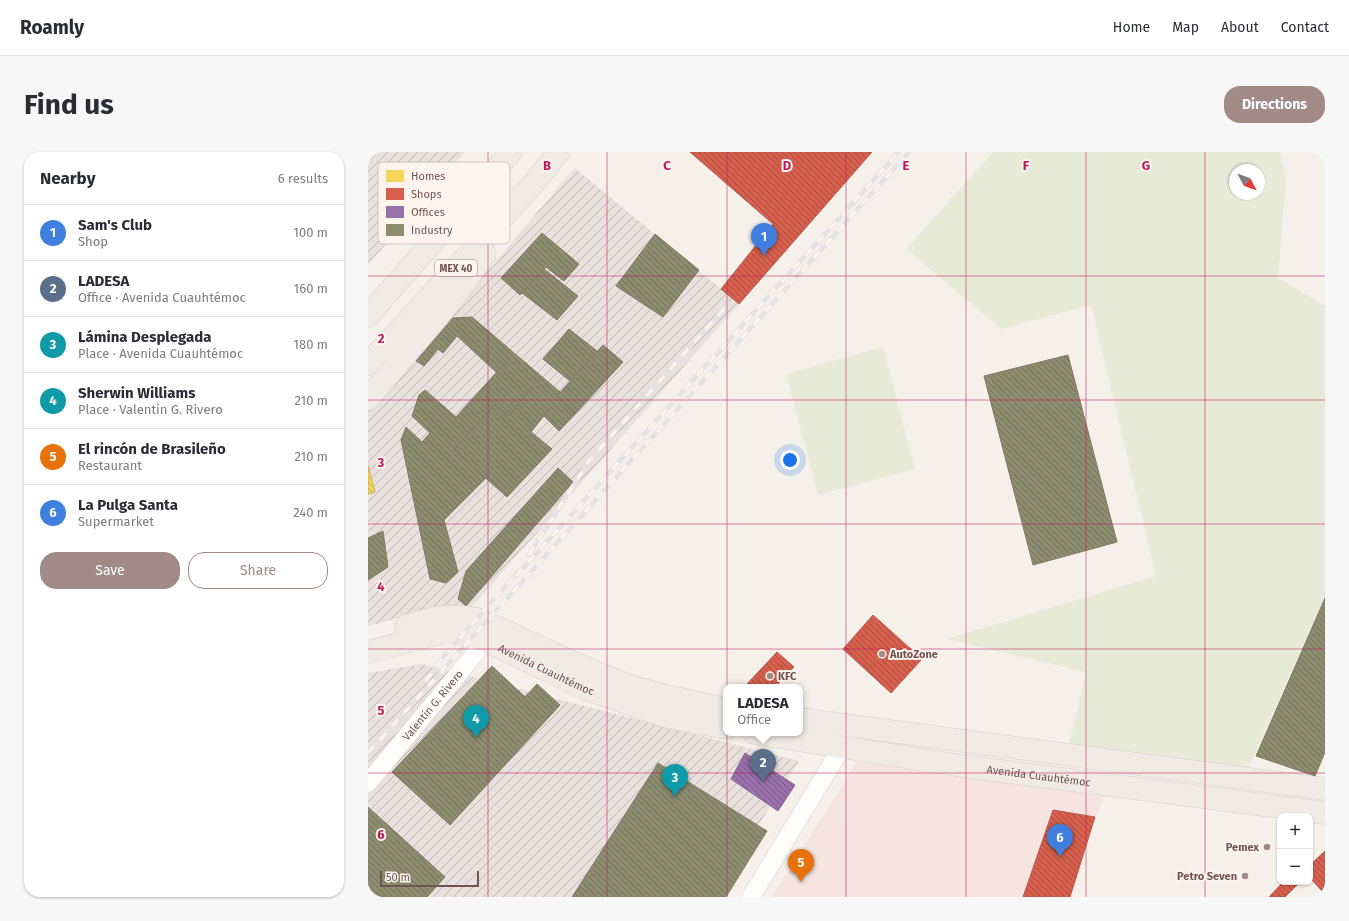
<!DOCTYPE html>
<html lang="en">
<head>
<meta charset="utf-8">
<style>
	:root { --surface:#fff; --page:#f7f7f7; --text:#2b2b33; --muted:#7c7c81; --line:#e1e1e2; --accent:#a08b86 }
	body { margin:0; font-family:"Fira Sans",sans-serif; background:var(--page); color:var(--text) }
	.controls { position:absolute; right:12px; bottom:12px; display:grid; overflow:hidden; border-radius:8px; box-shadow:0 1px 3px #0004 }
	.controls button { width:36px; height:36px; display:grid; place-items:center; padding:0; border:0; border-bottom:1px solid var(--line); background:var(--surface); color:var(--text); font:20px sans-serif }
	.compass { position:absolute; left:861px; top:12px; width:36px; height:36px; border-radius:50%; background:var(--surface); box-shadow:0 1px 3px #0004; rotate:131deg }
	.scale { position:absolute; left:12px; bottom:10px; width:99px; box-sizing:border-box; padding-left:4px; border:2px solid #71544f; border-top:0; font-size:11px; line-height:14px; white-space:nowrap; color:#71544f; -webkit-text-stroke:3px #fdf4ed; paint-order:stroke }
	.you { position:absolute; left:422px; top:308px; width:14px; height:14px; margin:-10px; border:3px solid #fff; border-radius:50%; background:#1a73e8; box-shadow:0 0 0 6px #1a73e833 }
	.badge { display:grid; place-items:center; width:26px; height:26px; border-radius:50%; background:var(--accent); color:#fff; font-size:13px; font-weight:700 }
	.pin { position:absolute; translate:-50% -33px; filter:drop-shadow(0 1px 2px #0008) }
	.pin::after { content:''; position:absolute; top:21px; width:14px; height:12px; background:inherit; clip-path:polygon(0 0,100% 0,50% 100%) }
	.popup { position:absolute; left:355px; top:532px; width:80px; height:52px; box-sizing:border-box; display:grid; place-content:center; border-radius:8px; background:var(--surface); filter:drop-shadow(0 1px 3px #0005); font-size:13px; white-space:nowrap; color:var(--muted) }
	.popup b { font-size:15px; color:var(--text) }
	.popup::after { content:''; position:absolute; left:50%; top:100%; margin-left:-8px; border:8px solid transparent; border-top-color:var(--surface) }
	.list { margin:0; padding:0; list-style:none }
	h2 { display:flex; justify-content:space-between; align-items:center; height:52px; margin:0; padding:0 16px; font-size:17px }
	h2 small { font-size:13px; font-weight:400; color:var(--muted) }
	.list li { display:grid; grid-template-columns:26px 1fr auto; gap:12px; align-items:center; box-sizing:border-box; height:56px; padding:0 16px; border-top:1px solid var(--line) }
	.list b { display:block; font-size:15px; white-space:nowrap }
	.list p { margin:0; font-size:13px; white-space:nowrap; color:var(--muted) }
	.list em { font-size:13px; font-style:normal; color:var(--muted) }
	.actions { display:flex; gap:8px; padding:12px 16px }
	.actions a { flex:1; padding:9px 0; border:1px solid var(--accent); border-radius:16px; text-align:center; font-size:14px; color:var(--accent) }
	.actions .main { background:var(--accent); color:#fff }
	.map { position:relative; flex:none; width:957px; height:745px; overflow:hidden; border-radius:16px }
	header { display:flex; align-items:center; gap:24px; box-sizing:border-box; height:56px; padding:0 20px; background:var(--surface); border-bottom:1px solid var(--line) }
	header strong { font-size:19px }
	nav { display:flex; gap:22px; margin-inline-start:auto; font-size:14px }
	.intro { display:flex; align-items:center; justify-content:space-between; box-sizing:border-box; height:96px; padding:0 24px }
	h1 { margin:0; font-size:28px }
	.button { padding:10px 18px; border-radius:16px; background:var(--accent); color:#fff; font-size:14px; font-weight:700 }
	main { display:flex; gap:24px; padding:0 24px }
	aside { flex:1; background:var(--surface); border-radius:16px; box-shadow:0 1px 3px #0004 }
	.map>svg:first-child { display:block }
	.commercial { fill:#f5e4e0 }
	.industrial { fill:url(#industrial-furrows) }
	.green { fill:#e6ead7; fill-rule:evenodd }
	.homes { fill:url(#homes-back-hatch); stroke:#ceae58 }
	.shops { fill:url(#shops-back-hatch); stroke:#b85c4e }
	.offices { fill:url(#offices-back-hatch); stroke:#8d688f }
	.industry { fill:url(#industry-back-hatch); stroke:#847b65 }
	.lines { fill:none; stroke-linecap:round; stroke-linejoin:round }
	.minor-casing { stroke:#d4ccc9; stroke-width:19 }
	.major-casing { stroke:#d7cdcb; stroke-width:23 }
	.minor { stroke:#fefdfc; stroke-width:18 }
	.major { stroke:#f1ebe6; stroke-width:22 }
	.rail-casing { stroke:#e4e2e4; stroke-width:4.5 }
	.rail { stroke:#fdf4ed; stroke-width:3; stroke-dasharray:9; stroke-linecap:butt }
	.grid { fill:none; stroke:#c2185b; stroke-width:1; stroke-opacity:0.55 }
	.poi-dot { fill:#a08b86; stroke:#fdf4ed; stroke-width:1.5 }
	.labels { text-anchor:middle; stroke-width:4; stroke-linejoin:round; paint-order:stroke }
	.shield { fill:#fdf4ed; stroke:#9b847e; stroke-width:1 }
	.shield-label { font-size:10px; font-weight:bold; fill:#71544f }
	.poi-label { font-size:11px; font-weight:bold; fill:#71544f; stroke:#fdf4ed; text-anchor:start }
	.street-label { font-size:11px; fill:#71544f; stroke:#fdf4ed }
	.key { fill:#fdf4ed; stroke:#d3c4be; stroke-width:1 }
	.key-label { font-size:11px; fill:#71544f }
	.grid-label { font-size:13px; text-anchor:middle; font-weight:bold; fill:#c2185b; stroke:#fdf4ed; stroke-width:4; stroke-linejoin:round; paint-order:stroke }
</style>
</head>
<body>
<header>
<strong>Roamly</strong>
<nav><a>Home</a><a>Map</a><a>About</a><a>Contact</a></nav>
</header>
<div class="intro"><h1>Find us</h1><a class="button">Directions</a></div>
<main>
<aside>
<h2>Nearby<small>6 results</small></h2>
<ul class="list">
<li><span class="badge" style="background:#3f7fe0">1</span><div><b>Sam's Club</b><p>Shop</p></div><em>100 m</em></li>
<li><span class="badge" style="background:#5c6f8a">2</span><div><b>LADESA</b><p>Office · Avenida Cuauhtémoc</p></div><em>160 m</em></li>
<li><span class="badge" style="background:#0f9aa8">3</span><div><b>Lámina Desplegada</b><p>Place · Avenida Cuauhtémoc</p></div><em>180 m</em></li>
<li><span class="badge" style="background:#0f9aa8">4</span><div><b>Sherwin Williams</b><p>Place · Valentín G. Rivero</p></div><em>210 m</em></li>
<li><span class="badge" style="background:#e8710a">5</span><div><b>El rincón de Brasileño</b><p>Restaurant</p></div><em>210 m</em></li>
<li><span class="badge" style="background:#3f7fe0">6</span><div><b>La Pulga Santa</b><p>Supermarket</p></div><em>240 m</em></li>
</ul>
<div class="actions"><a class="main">Save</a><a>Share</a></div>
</aside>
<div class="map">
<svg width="957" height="745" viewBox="0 0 957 745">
	<defs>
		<pattern id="industrial-furrows" width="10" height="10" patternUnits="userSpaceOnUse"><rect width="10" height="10" fill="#e8e0dd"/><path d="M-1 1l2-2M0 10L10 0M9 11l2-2" fill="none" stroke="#c0b8b6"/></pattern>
		<pattern id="homes-back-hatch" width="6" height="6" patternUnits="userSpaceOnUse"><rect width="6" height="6" fill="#f6d55c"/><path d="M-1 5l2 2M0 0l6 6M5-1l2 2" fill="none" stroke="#ccaf4e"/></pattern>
		<pattern id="shops-back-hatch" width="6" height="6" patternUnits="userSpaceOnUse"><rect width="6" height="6" fill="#d6604d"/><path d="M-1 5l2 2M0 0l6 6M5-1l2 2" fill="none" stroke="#a94e40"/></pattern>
		<pattern id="offices-back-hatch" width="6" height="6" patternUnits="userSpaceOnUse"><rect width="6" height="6" fill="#9970ab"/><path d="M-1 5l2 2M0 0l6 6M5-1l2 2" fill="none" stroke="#7b5a86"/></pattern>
		<pattern id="industry-back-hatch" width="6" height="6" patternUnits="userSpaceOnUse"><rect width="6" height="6" fill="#8c8c6e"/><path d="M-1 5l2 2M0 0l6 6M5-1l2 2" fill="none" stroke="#77755d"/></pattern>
	</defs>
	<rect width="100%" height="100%" fill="#f6f0eb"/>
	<polygon class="commercial" points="489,610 693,637 736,645 727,665 702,745 404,745"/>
	<g class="industrial">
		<polygon points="0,0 97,0 0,113"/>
		<polygon points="207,16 371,152 102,457 73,455 0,474 0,259"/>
		<polygon points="54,512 431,609 345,745 0,745 0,521"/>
	</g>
	<g class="green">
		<path d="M625,0H912L918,27L910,126L957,154V444L879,619L700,597L718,520L579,487L788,424L723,153L633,177L538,97ZM867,18H891V42H867Z"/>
		<polygon points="515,195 547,317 450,343 418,222"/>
	</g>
	<polygon class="homes" points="0,313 7,340 0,342"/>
	<g class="shops">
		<polygon points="322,0 504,0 371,152 353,137 405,72"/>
		<polygon points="505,463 554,507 523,541 475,497"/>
		<polygon points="409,500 426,515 407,535 380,535 378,533"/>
		<polygon points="685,658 727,665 702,745 655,745"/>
		<polygon points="957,699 957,739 954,739 942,726 942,713"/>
		<polygon points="915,730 932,730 917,745 901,745"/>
	</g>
	<polygon class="offices" points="377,601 427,633 410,659 363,627"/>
	<g class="industry">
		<polygon points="174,81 211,112 196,129 178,115 152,143 133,126"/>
		<polygon points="287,82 331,118 295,165 248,134"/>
		<polygon points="176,117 210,144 189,168 154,141"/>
		<polygon points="104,165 146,201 128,220 89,184 75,201 70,197 56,214 48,209 85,166"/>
		<polygon points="201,177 229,199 202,229 175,207"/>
		<polygon points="235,193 255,210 207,262 188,245"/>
		<polygon points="146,201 192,240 188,245 207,262 191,279 176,264 183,255 163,236 141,264 127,252 86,298 118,326 76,368 90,420 78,431 62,427 33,288 38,275 54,290 62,281 44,264 51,243 57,238 88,265"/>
		<polygon points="700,203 749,390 665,413 616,224"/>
		<polygon points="163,236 183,255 163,280 184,297 139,345 86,298 127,252 141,264"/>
		<polygon points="190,316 205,330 98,454 90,447 98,419"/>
		<polygon points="15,379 20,415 0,428 0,386"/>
		<polygon points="957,446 957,600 947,624 888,604"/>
		<polygon points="124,514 157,545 169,532 192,553 82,673 24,620"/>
		<polygon points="290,611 399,679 358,745 204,745"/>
		<polygon points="0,655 77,725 59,745 0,745"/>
	</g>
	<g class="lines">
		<defs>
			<g id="minor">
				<path id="s1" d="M0,631L126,479"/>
				<polyline points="383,745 474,595"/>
			</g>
			<g id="major">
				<polyline points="0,164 143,0"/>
				<polyline points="0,212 160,38 191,0"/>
				<polyline points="0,247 88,143 117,102"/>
				<path d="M38,474C64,466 81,461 109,467C161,488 212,517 266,535C296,544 327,550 358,557"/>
				<path id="s2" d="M0,500L80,479L96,481L118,489L218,537L300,565L358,576"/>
				<polyline points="432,567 957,637"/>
				<path id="s3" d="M386,581L588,613L957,661"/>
			</g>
		</defs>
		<use href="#minor" class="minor-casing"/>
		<use href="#major" class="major-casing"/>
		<use href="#minor" class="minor"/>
		<use href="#major" class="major"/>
		<defs>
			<g id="rail">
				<polyline points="161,403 221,309 360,152"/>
				<polyline points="148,424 531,0"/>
				<polyline points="58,529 76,504 151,419"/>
				<polyline points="0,601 541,0"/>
			</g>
		</defs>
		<use href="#rail" class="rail-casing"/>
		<use href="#rail" class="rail"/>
	</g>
	<path class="grid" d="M120,0V745M239,0V745M359,0V745M478,0V745M598,0V745M718,0V745M837,0V745M0,124H957M0,248H957M0,372H957M0,497H957M0,621H957"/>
	<g class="poi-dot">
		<circle cx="514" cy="502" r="4"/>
		<circle cx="402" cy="524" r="4"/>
		<circle cx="899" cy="695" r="4"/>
		<circle cx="877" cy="724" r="4"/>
	</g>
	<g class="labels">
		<rect class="shield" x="67" y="108" width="42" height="16" rx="3"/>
		<g class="shield-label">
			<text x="88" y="120">MEX 40</text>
		</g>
		<g class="poi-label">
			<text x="522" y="506">AutoZone</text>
			<text x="410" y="528">KFC</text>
			<text x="891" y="699" text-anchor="end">Pemex</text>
			<text x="869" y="728" text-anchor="end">Petro Seven</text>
		</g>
		<g class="street-label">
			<text dy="4" stroke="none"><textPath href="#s2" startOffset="189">Avenida Cuauhtémoc</textPath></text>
			<text dy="4" stroke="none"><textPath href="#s1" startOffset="101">Valentín G. Rivero</textPath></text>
			<text dy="4" stroke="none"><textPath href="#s3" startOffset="288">Avenida Cuauhtémoc</textPath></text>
		</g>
	</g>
	<rect x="10" y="10" width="132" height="82" rx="6" class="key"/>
	<rect x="18" y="18" width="18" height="12" fill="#f6d55c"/>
	<rect x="18" y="36" width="18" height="12" fill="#d6604d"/>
	<rect x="18" y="54" width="18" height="12" fill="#9970ab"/>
	<rect x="18" y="72" width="18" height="12" fill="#8c8c6e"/>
	<g class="key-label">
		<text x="43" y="28">Homes</text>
		<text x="43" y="46">Shops</text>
		<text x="43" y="64">Offices</text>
		<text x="43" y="82">Industry</text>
	</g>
	<g class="grid-label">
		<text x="179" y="18">B</text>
		<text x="299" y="18">C</text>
		<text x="419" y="18">D</text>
		<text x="538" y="18">E</text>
		<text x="658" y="18">F</text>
		<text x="778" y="18">G</text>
		<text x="13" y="191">2</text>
		<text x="13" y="315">3</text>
		<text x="13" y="439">4</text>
		<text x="13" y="563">5</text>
		<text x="13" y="687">6</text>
	</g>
</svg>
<div class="controls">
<button>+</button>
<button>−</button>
</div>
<svg class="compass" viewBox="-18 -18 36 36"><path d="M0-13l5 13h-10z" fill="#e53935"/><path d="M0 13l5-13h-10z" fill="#7c7c81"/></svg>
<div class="scale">50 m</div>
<div class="you"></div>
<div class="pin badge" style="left:396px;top:104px;background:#3f7fe0">1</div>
<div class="pin badge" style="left:395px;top:630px;background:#5c6f8a">2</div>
<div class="popup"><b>LADESA</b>Office</div>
<div class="pin badge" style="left:307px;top:645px;background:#0f9aa8">3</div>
<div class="pin badge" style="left:108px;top:586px;background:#0f9aa8">4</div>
<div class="pin badge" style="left:433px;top:730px;background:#e8710a">5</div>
<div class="pin badge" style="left:692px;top:705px;background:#3f7fe0">6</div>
</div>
</main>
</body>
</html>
